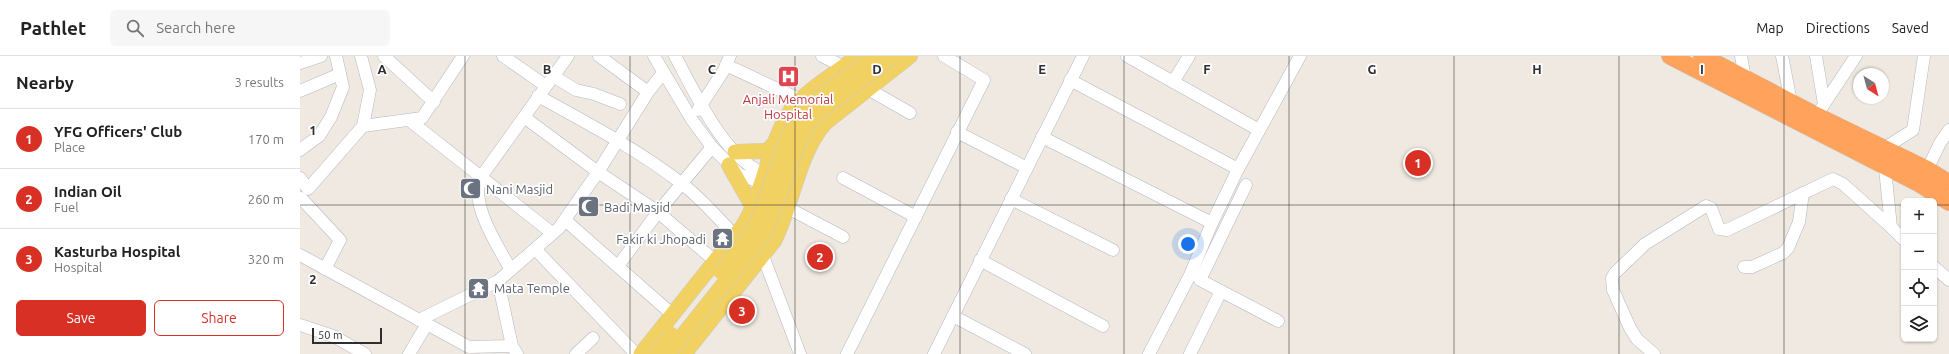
<!DOCTYPE html>
<html lang="en">
<head>
<meta charset="utf-8">
<style>
	:root { --surface:#fff; --page:#f6f6f6; --text:#222; --muted:#767676; --line:#e0e0e0; --accent:#d93025 }
	body { margin:0; font-family:Ubuntu,sans-serif; background:var(--page); color:var(--text) }
	.controls { position:absolute; right:12px; bottom:12px; display:grid; overflow:hidden; border-radius:6px; box-shadow:0 1px 3px #0004 }
	.controls button { width:36px; height:36px; display:grid; place-items:center; padding:0; border:0; border-bottom:1px solid var(--line); background:var(--surface); color:var(--text); font:20px sans-serif }
	.compass { position:absolute; left:1553px; top:12px; width:36px; height:36px; border-radius:50%; background:var(--surface); box-shadow:0 1px 3px #0004; rotate:144deg }
	.scale { position:absolute; left:12px; bottom:10px; width:70px; box-sizing:border-box; padding-left:4px; border:2px solid #2e2e2e; border-top:0; font-size:11px; line-height:14px; white-space:nowrap; color:#2e2e2e; -webkit-text-stroke:3px #fff; paint-order:stroke }
	.you { position:absolute; left:888px; top:188px; width:14px; height:14px; margin:-10px; border:3px solid #fff; border-radius:50%; background:#1a73e8; box-shadow:0 0 0 6px #1a73e833 }
	.badge { display:grid; place-items:center; width:26px; height:26px; border-radius:50%; background:var(--accent); color:#fff; font-size:13px; font-weight:700 }
	.pin { position:absolute; translate:-50% -50%; border:2px solid #fff; box-shadow:0 1px 4px #0006 }
	.list { margin:0; padding:0; list-style:none }
	h2 { display:flex; justify-content:space-between; align-items:center; height:52px; margin:0; padding:0 16px; font-size:17px }
	h2 small { font-size:13px; font-weight:400; color:var(--muted) }
	.list li { display:grid; grid-template-columns:26px 1fr auto; gap:12px; align-items:center; box-sizing:border-box; height:60px; padding:0 16px; border-top:1px solid var(--line) }
	.list b { display:block; font-size:15px; white-space:nowrap }
	.list p { margin:0; font-size:13px; white-space:nowrap; color:var(--muted) }
	.list em { font-size:13px; font-style:normal; color:var(--muted) }
	.actions { display:flex; gap:8px; padding:12px 16px }
	.actions a { flex:1; padding:9px 0; border:1px solid var(--accent); border-radius:6px; text-align:center; font-size:14px; color:var(--accent) }
	.actions .main { background:var(--accent); color:#fff }
	.icon { flex:none; width:22px; height:22px; fill:none; stroke:currentColor; stroke-width:2; stroke-linecap:round; stroke-linejoin:round }
	.map { position:relative; flex:none; width:1649px; height:298px; overflow:hidden }
	header { display:flex; align-items:center; gap:24px; box-sizing:border-box; height:56px; padding:0 20px; background:var(--surface); border-bottom:1px solid var(--line) }
	header strong { font-size:19px }
	nav { display:flex; gap:22px; margin-inline-start:auto; font-size:14px }
	.search { width:280px; height:36px; background:var(--page); display:flex; align-items:center; gap:10px; box-sizing:border-box; padding:0 14px; border-radius:6px; color:var(--muted); font-size:15px }
	main { display:flex }
	aside { flex:1; background:var(--surface) }
	.map>svg:first-child { display:block }
	.lines { fill:none; stroke-linecap:round; stroke-linejoin:round }
	.minor-casing { stroke:#b4b7c1; stroke-width:13 }
	.major-casing { stroke:#c9c9c9; stroke-width:16 }
	.highway-casing { stroke:#c9c9c9; stroke-width:18 }
	.minor { stroke:#fff; stroke-width:12 }
	.major { stroke:#f2d163; stroke-width:15 }
	.highway { stroke:#ffa35c; stroke-width:17 }
	.major-bridge-casing { stroke:#c9c9c9; stroke-width:16; stroke-linecap:butt }
	.major-bridge { stroke:#f2d163; stroke-width:15 }
	.grid { fill:none; stroke:#2e2e2e; stroke-width:1; stroke-opacity:0.55 }
	.labels { text-anchor:middle; stroke-width:3.5; stroke-linejoin:round; paint-order:stroke }
	.health-label { font-size:13px; fill:#be3a42; stroke:#fff }
	.worship-label { font-size:13px; fill:#5b616d; stroke:#fff; text-anchor:start }
	.grid-label { font-size:13px; text-anchor:middle; font-weight:bold; fill:#2e2e2e; stroke:#fff; stroke-width:3.5; stroke-linejoin:round; paint-order:stroke }
</style>
</head>
<body>
<header>
<strong>Pathlet</strong>
<div class="search"><svg class="icon" aria-label="search" viewBox="0 0 24 24"><circle cx="10" cy="10" r="6"/><path d="M15 15l6 6"/></svg>Search here</div>
<nav><a>Map</a><a>Directions</a><a>Saved</a></nav>
</header>
<main>
<aside>
<h2>Nearby<small>3 results</small></h2>
<ul class="list">
<li><span class="badge">1</span><div><b>YFG Officers' Club</b><p>Place</p></div><em>170 m</em></li>
<li><span class="badge">2</span><div><b>Indian Oil</b><p>Fuel</p></div><em>260 m</em></li>
<li><span class="badge">3</span><div><b>Kasturba Hospital</b><p>Hospital</p></div><em>320 m</em></li>
</ul>
<div class="actions"><a class="main">Save</a><a>Share</a></div>
</aside>
<div class="map">
<svg width="1649" height="298" viewBox="0 0 1649 298">
	<rect width="100%" height="100%" fill="#efe9e1"/>
	<g class="lines">
		<defs>
			<g id="minor">
				<polyline points="84,0 134,46"/>
				<polyline points="203,0 246,30"/>
				<polyline points="268,0 224,61 298,116 348,36 363,17"/>
				<polyline points="299,0 348,36"/>
				<polyline points="354,0 392,64 412,91 439,118 469,130"/>
				<path d="M375,0C394,35 420,92 455,113C460,117 467,118 472,120"/>
				<polyline points="522,0 544,11"/>
				<polyline points="827,0 959,74"/>
				<polyline points="1441,0 1445,22 1442,28"/>
				<polyline points="1482,0 1491,46"/>
				<polyline points="1516,0 1524,48 1517,60"/>
				<polyline points="0,7 21,0"/>
				<polyline points="426,9 501,44"/>
				<polyline points="253,20 276,34 294,38 320,48"/>
				<polyline points="770,24 938,113"/>
				<polyline points="873,26 889,0"/>
				<polyline points="568,33 610,57"/>
				<polyline points="0,35 40,18"/>
				<path d="M238,40C287,67 337,93 381,127C401,142 418,162 435,180"/>
				<polyline points="1524,48 1556,0"/>
				<polyline points="398,54 424,14 430,0"/>
				<polyline points="109,64 252,177"/>
				<polyline points="63,70 122,62 163,0"/>
				<polyline points="657,76 727,112"/>
				<polyline points="742,81 912,167"/>
				<polyline points="0,94 19,80 31,61 43,31 36,0"/>
				<polyline points="1624,120 1640,87 1649,74"/>
				<polyline points="0,122 8,133 63,70 70,34 61,0"/>
				<polyline points="543,122 616,161"/>
				<polyline points="1,142 40,184 25,213"/>
				<polyline points="711,143 813,194"/>
				<polyline points="488,152 543,181"/>
				<polyline points="265,164 373,259"/>
				<polyline points="1604,184 1591,171 1583,93 1613,74 1624,0"/>
				<polyline points="235,193 336,298"/>
				<polyline points="0,199 169,291 212,290"/>
				<polyline points="463,200 500,298"/>
				<polyline points="680,204 803,270"/>
				<polyline points="318,210 358,156 412,91"/>
				<polyline points="1444,211 1452,211 1483,197 1488,192 1499,166 1503,137"/>
				<polyline points="1634,211 1649,224"/>
				<path d="M211,214C198,190 169,148 181,121L224,61"/>
				<polyline points="198,225 212,290 217,298"/>
				<polyline points="921,235 900,224 946,129"/>
				<polyline points="653,260 725,298"/>
				<polyline points="119,264 198,225 259,172 298,116 358,156 415,205"/>
				<polyline points="0,269 33,280 65,298"/>
				<polyline points="109,298 127,268"/>
				<polyline points="276,298 293,282"/>
				<polyline points="547,298 684,24 644,0"/>
				<polyline points="634,298 783,0"/>
				<polyline points="849,298 890,219 912,167 938,113 1000,0"/>
				<polyline points="890,298 921,235 978,265"/>
				<polyline points="1354,298 1337,283 1330,272 1313,234 1312,222 1315,217 1345,188 1406,150 1411,152 1419,173 1427,174 1533,123 1543,128 1591,171"/>
			</g>
			<g id="major">
				<polyline points="435,96 467,95 477,85"/>
				<polyline points="429,109 454,153"/>
				<path d="M341,298L443,170C465,134 468,88 491,54C505,35 539,15 558,0"/>
				<path d="M384,298L474,185C493,148 498,98 525,67L610,0"/>
			</g>
			<g id="highway">
				<polyline points="1370,0 1620,128 1649,146"/>
				<polyline points="1402,0 1517,60 1628,114 1649,127"/>
			</g>
		</defs>
		<use href="#minor" class="minor-casing"/>
		<use href="#major" class="major-casing"/>
		<use href="#highway" class="highway-casing"/>
		<use href="#minor" class="minor"/>
		<use href="#major" class="major"/>
		<use href="#highway" class="highway"/>
		<defs>
			<g id="major-bridge">
				<path d="M421,216L448,182L458,165L489,79C508,44 544,24 575,0"/>
				<polyline points="355,298 371,278"/>
				<polyline points="368,298 466,175 500,83 510,65 519,56 593,0"/>
			</g>
		</defs>
		<use href="#major-bridge" class="major-bridge-casing"/>
		<use href="#major-bridge" class="major-bridge"/>
	</g>
	<path class="grid" d="M165,0V298M330,0V298M495,0V298M660,0V298M824,0V298M989,0V298M1154,0V298M1319,0V298M1484,0V298M0,149H1604M1634,149H1649"/>
	<defs>
		<symbol id="hospital-square" viewBox="-11 -11 22 22"><rect x="-9" y="-9" width="18" height="18" rx="4" fill="#e0444e" stroke="#fff"/><path d="M-5-5h3v3.5h4V-5h3V5h-3V1.5h-4V5h-3Z" fill="#fff"/></symbol>
		<symbol id="mosque-square" viewBox="-11 -11 22 22"><rect x="-9" y="-9" width="18" height="18" rx="4" fill="#6b7280" stroke="#fff"/><path d="M3.5-4.9A6 6 0 1 0 3.5 4.9A5 5 0 1 1 3.5-4.9Z" fill="#fff"/></symbol>
		<symbol id="temple-square" viewBox="-11 -11 22 22"><rect x="-9" y="-9" width="18" height="18" rx="4" fill="#6b7280" stroke="#fff"/><path d="M0-6L5-2H3V0L6.5 2.5H4V6H1.5V3h-3V6H-4V2.5H-6.5L-3 0V-2H-5Z" fill="#fff"/></symbol>
	</defs>
	<g fill-rule="evenodd">
		<use href="#hospital-square" x="476" y="8" width="25" height="25"/>
		<use href="#mosque-square" x="158" y="120" width="25" height="25"/>
		<use href="#mosque-square" x="276" y="138" width="25" height="25"/>
		<use href="#temple-square" x="410" y="170" width="25" height="25"/>
		<use href="#temple-square" x="166" y="220" width="25" height="25"/>
	</g>
	<g class="labels">
		<g class="health-label">
			<text x="488" y="48">Anjali Memorial<tspan x="488" dy="15">Hospital</tspan></text>
		</g>
		<g class="worship-label">
			<text x="186" y="138">Nani Masjid</text>
			<text x="304" y="156">Badi Masjid</text>
			<text x="406" y="188" text-anchor="end">Fakir ki Jhopadi</text>
			<text x="194" y="237">Mata Temple</text>
		</g>
	</g>
	<g class="grid-label">
		<text x="82" y="18">A</text>
		<text x="247" y="18">B</text>
		<text x="412" y="18">C</text>
		<text x="577" y="18">D</text>
		<text x="742" y="18">E</text>
		<text x="907" y="18">F</text>
		<text x="1072" y="18">G</text>
		<text x="1237" y="18">H</text>
		<text x="1402" y="18">I</text>
		<text x="13" y="79">1</text>
		<text x="13" y="228">2</text>
	</g>
</svg>
<div class="controls">
<button>+</button>
<button>−</button>
<button><svg class="icon" aria-label="locate" viewBox="0 0 24 24"><circle cx="12" cy="12" r="6"/><path d="M12 2v4M12 18v4M2 12h4M18 12h4"/></svg></button>
<button><svg class="icon" aria-label="layers" viewBox="0 0 24 24"><path d="M12 4l9 5-9 5-9-5zM3 14l9 5 9-5"/></svg></button>
</div>
<svg class="compass" viewBox="-18 -18 36 36"><path d="M0-13l5 13h-10z" fill="#e53935"/><path d="M0 13l5-13h-10z" fill="#767676"/></svg>
<div class="scale">50 m</div>
<div class="you"></div>
<div class="pin badge" style="left:1118px;top:107px">1</div>
<div class="pin badge" style="left:520px;top:201px">2</div>
<div class="pin badge" style="left:442px;top:255px">3</div>
</div>
</main>
</body>
</html>
